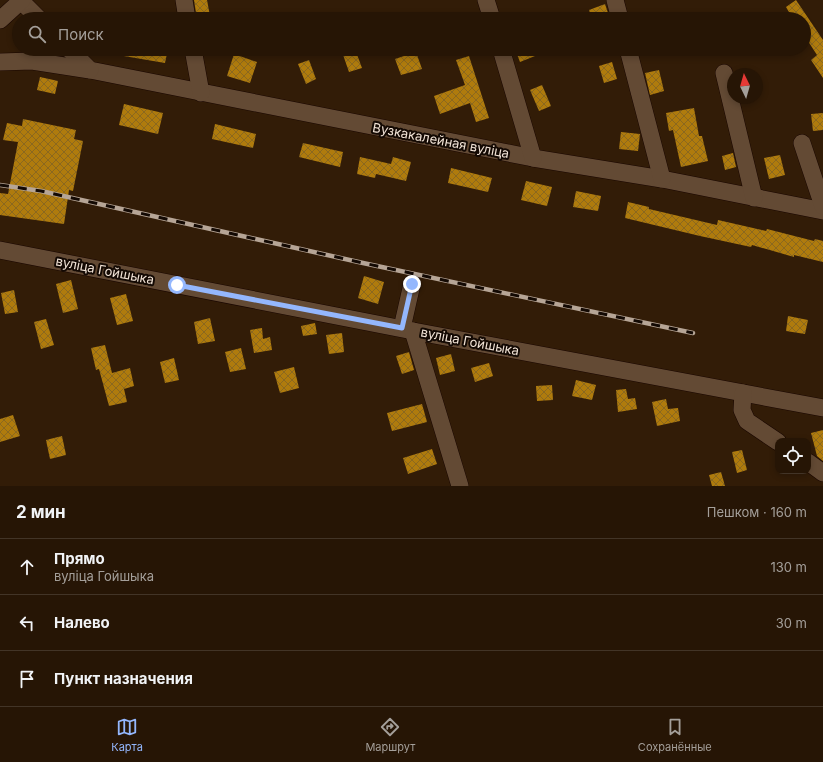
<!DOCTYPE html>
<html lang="ru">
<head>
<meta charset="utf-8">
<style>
	:root { --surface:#261505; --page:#2e1e0f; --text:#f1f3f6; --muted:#a49f9a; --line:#423427; --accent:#94b7fd }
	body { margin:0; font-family:Inter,sans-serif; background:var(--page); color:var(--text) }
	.controls { position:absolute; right:12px; bottom:12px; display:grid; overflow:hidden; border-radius:8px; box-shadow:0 2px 6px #0003 }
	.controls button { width:36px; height:36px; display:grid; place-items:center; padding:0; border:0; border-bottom:1px solid var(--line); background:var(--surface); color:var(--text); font:20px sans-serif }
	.compass { position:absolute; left:727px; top:68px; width:36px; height:36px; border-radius:50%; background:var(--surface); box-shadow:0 2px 6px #0003; rotate:355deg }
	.stop { position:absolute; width:12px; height:12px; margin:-9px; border:3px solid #94b7fd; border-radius:50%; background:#fff }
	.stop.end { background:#94b7fd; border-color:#fff; box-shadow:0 1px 4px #0008 }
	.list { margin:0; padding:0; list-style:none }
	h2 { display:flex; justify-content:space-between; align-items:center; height:52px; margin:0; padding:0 16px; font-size:17px }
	h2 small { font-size:13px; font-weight:400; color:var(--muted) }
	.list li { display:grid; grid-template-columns:26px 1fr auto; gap:12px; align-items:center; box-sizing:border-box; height:56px; padding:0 16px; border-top:1px solid var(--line) }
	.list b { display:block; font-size:15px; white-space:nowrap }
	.list p { margin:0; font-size:13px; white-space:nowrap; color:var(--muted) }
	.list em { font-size:13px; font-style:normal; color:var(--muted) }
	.icon { flex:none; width:22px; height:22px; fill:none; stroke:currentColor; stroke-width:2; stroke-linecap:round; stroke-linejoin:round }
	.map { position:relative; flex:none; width:823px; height:486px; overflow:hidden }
	.search { position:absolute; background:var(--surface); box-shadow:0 2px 6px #0003; left:12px; right:12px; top:12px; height:44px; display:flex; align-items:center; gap:10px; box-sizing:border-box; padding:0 14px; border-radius:22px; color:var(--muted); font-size:15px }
	.sheet { height:220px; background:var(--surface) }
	nav { display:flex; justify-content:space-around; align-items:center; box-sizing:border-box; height:56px; border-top:1px solid var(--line); background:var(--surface); font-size:11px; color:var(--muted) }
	nav a { display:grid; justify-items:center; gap:2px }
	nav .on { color:var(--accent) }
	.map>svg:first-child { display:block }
	.building { fill:url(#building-cross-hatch) }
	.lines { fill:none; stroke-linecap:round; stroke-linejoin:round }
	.minor-casing { stroke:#190600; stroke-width:18 }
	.minor { stroke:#634a34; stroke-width:17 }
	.rail-casing { stroke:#b6a596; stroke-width:4.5 }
	.rail { stroke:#130903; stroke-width:3; stroke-dasharray:9; stroke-linecap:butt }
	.route { stroke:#94b7fd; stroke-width:5 }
	.labels { text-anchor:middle; stroke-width:4; stroke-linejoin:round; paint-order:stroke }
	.street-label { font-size:13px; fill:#f1e3d6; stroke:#130903 }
</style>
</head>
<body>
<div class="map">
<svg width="823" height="486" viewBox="0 0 823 486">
	<defs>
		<pattern id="building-cross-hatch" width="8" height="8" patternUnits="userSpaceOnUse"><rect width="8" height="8" fill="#af7b0d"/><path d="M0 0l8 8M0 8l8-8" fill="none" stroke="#8b681f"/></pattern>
	</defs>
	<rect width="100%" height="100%" fill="#321c07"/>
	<g class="building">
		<polygon points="194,0 207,0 210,16 197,19"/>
		<polygon points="796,0 823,40 823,78 811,60 817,55 804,35 804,19 793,19 786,7"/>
		<polygon points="605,4 610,19 592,19 589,10"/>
		<polygon points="112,49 168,49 165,63 112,54"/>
		<polygon points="341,49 355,49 362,68 349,72"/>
		<polygon points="515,49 533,49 535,56 520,62"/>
		<polygon points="416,52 422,69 401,75 395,59"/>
		<polygon points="234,54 257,62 250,83 227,76"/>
		<polygon points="469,56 489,118 476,122 470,103 440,114 434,96 465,85 456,60"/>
		<polygon points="309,60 316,79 306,84 298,64"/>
		<polygon points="612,62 617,79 604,83 599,66"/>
		<polygon points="659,70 664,91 650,95 645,73"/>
		<polygon points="40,77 58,81 55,94 37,90"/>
		<polygon points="542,85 551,106 539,111 530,90"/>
		<polygon points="124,104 163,113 158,134 119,125"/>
		<polygon points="694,108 699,136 702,136 708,161 681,167 673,130 669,131 666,113"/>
		<polygon points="823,113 823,130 813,131 811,114"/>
		<polygon points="23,119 76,130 74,139 83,141 73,191 69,190 64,224 0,215 0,193 8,194 18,142 3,140 7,123 22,126"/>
		<polygon points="215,124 256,134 253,148 212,139"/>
		<polygon points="621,132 640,134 638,151 619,149"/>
		<polygon points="303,143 343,152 340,167 299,157"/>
		<polygon points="733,153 736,167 725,170 722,156"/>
		<polygon points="780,155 785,175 769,179 764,158"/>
		<polygon points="360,157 391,164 393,157 411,162 406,181 376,174 375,178 357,174"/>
		<polygon points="451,168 492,178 488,192 448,183"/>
		<polygon points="526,181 552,187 547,206 521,200"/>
		<polygon points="576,191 601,196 598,211 573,207"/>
		<polygon points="628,202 649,207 649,209 717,225 718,220 766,231 767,229 814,241 815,239 823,241 823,262 794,255 794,257 752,245 751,247 700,236 625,218"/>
		<polygon points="364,276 384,282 378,304 358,298"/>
		<polygon points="71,280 78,309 63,313 56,284"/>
		<polygon points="14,290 18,312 5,314 1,293"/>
		<polygon points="126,294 133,321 117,325 110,298"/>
		<polygon points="788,316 808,320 805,334 786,331"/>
		<polygon points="210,318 215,341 198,344 194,322"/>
		<polygon points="46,319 54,345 41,349 34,322"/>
		<polygon points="315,323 317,334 303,336 301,326"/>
		<polygon points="262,328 263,339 270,337 272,350 254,353 250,330"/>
		<polygon points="342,333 344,352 329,354 326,335"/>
		<polygon points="105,345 112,373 130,368 134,386 124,389 127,402 109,406 99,369 96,370 91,348"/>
		<polygon points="241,348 246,369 230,372 225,352"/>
		<polygon points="409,352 414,370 402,374 396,356"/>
		<polygon points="451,354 455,371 440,375 436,358"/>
		<polygon points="174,358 179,380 165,383 160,362"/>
		<polygon points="489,363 493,376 475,382 471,368"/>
		<polygon points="294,367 299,388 280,393 274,372"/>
		<polygon points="576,380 596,385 592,400 572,396"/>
		<polygon points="552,385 553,400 537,401 536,386"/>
		<polygon points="626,389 628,399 635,398 637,409 618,412 616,390"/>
		<polygon points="666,399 668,409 678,408 680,421 657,426 652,402"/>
		<polygon points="422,404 427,422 392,431 387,413"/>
		<polygon points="13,415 20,436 0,442 0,419"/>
		<polygon points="823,430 823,461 817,456 811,433"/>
		<polygon points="62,436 66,455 50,459 46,440"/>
		<polygon points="432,449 437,464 408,474 403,458"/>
		<polygon points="742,450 747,470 737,473 732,452"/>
		<polygon points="721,472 725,486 712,486 709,475"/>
	</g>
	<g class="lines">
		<defs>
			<g id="minor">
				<polyline points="184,0 187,19"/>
				<polyline points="486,0 492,19"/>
				<polyline points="615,0 620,19"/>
				<polyline points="21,1 39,19"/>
				<polyline points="0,20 22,0"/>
				<polyline points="69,49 90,70 533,158 662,179 823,211"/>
				<polyline points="193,49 201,93"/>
				<polyline points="501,49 533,158"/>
				<polyline points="628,49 662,179"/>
				<polyline points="0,62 32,61 90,70"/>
				<polyline points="724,73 754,198"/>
				<polyline points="802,143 823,206"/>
				<polyline points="0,250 413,331 823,408"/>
				<polyline points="402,328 412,284"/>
				<polyline points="413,331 460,486"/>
				<polyline points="743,393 742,410 747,421 778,442"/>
				<polyline points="808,462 823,473"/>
			</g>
		</defs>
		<use href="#minor" class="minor-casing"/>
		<use href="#minor" class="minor"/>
		<defs>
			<polyline id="rail" points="0,185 41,191 363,263 693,333"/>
		</defs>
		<use href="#rail" class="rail-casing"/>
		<use href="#rail" class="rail"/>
	</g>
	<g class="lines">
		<polyline class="route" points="177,285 402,328 412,284"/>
	</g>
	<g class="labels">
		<g class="street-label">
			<text transform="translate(441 140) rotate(11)" y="5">Вузкакалейная вуліца</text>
			<text transform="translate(105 270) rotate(11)" y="5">вуліца Гойшыка</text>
			<text transform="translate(470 341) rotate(11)" y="5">вуліца Гойшыка</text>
		</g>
	</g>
</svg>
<div class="controls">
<button><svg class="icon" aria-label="locate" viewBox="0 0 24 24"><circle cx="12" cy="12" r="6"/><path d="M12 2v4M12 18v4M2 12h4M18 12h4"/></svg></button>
</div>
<svg class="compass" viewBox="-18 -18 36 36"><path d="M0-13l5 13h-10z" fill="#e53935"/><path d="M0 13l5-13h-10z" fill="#a49f9a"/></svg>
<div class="stop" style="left:177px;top:285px"></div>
<div class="stop end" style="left:412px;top:284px"></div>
<div class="search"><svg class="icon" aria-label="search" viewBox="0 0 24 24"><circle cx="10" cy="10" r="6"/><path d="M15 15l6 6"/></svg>Поиск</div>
</div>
<section class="sheet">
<h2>2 мин<small>Пешком · 160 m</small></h2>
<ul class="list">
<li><svg class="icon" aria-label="ahead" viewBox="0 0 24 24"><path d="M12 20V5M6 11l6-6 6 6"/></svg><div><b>Прямо</b><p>вуліца Гойшыка</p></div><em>130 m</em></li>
<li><svg class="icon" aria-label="left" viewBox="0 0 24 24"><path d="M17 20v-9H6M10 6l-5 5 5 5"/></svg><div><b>Налево</b></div><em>30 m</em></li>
<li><svg class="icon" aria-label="arrive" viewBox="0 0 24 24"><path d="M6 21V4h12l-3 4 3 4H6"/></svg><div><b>Пункт назначения</b></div></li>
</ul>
</section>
<nav>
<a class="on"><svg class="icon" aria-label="map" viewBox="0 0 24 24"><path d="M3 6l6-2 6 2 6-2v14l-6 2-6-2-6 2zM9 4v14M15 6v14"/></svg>Карта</a>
<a><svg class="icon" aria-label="directions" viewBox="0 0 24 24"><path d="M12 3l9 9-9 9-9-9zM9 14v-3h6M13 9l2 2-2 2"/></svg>Маршрут</a>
<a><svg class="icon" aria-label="saved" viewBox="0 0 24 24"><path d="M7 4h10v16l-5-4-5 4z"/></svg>Сохранённые</a>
</nav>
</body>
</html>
